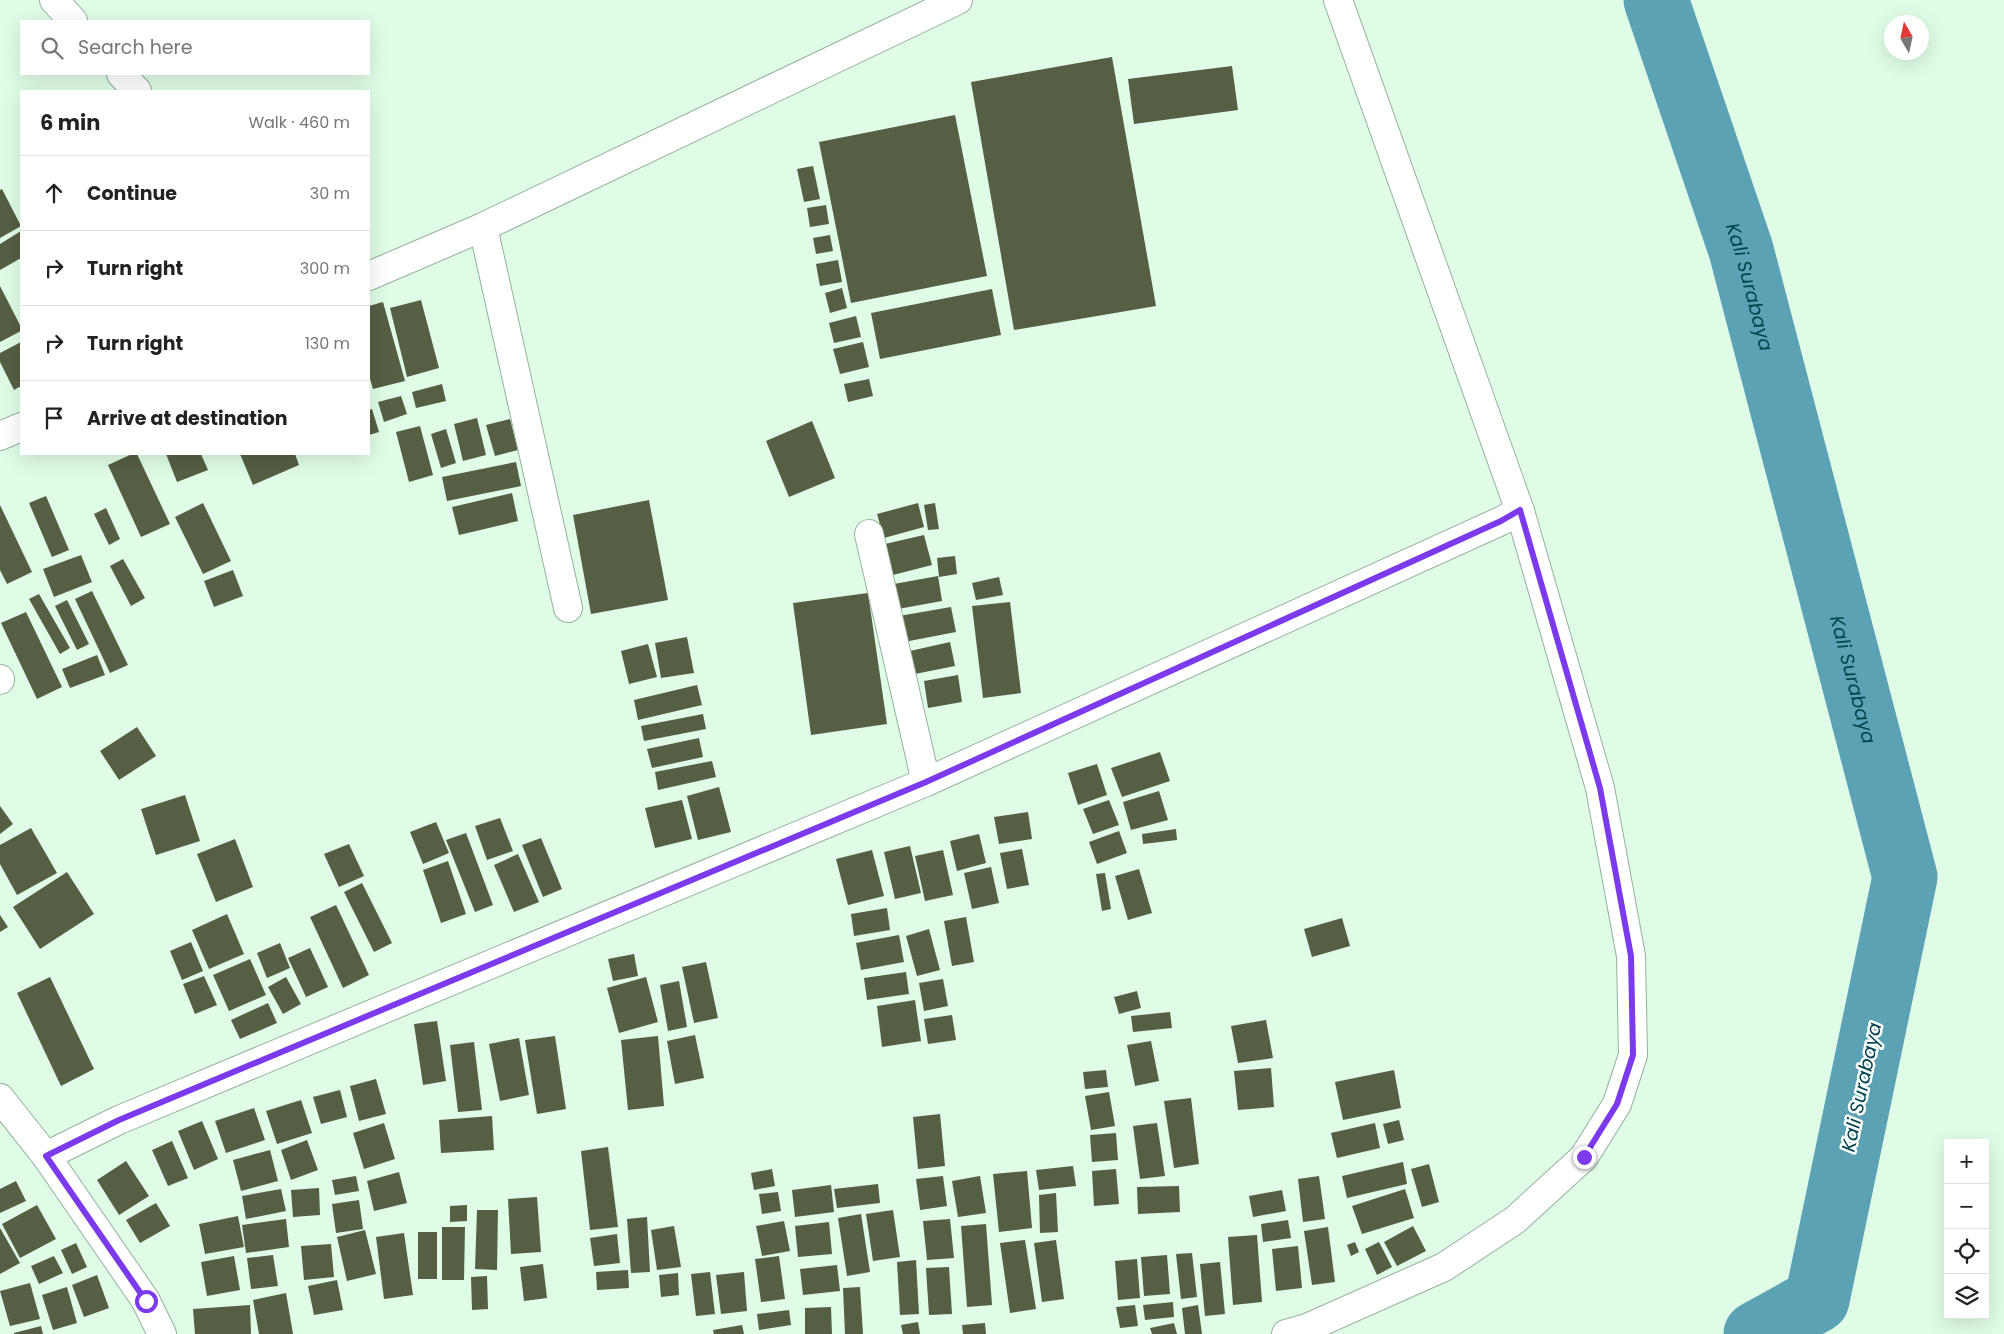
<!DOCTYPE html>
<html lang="en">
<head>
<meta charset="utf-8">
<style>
	:root { --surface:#fff; --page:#f6f6f6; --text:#222; --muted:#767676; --line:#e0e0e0 }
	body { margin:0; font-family:Poppins,sans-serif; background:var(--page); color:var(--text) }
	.controls { position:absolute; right:15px; bottom:15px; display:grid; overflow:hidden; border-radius:0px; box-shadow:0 5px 20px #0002 }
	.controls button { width:45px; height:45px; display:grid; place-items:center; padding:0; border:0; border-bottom:1px solid var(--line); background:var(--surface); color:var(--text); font:25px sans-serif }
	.compass { position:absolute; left:1884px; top:15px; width:45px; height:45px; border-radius:50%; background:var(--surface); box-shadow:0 5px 20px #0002; rotate:351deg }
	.stop { position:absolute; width:15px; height:15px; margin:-11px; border:4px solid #7c3aed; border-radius:50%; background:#fff }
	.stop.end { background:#7c3aed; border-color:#fff; box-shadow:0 1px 5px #0008 }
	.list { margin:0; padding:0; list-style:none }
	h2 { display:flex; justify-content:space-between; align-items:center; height:65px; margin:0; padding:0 20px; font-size:21px }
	h2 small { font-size:16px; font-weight:400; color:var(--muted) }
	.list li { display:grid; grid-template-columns:32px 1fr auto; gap:15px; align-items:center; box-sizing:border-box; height:75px; padding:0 20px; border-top:1px solid var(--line) }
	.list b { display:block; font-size:19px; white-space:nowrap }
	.list em { font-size:16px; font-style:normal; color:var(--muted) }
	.icon { flex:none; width:28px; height:28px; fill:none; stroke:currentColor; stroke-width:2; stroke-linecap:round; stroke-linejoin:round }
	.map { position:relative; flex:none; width:2004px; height:1334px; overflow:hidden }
	.search { position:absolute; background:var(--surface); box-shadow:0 5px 20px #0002; left:20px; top:20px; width:350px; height:55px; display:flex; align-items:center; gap:12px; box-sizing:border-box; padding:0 18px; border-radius:0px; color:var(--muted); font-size:19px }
	.panel { position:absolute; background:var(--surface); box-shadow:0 5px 20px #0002; left:20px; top:90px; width:350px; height:365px; border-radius:0px }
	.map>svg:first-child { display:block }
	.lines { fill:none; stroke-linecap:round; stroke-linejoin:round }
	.river { stroke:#5ba2b4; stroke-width:65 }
	.building { fill:#565e44 }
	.minor-casing { stroke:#95b19d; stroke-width:30 }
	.minor { stroke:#fff; stroke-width:28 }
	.route { stroke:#7c3aed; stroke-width:6 }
	.labels { text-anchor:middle; stroke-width:5; stroke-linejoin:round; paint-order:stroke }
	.water-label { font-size:19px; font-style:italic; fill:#004451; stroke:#fff }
</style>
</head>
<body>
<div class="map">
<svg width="2004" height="1334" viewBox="0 0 2004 1334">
	<rect width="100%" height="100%" fill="#defce6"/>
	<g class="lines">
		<path class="river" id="s1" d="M1656,0L1741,250L1905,877L1817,1300L1756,1334"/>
	</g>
	<g class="building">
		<polygon points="1112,57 1156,306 1014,330 971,82"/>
		<polygon points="1232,66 1238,110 1134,124 1128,79"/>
		<polygon points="955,115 987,276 851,303 819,142"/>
		<polygon points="813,166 820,199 804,202 797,169"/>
		<polygon points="2,189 21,226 0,238 0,190"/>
		<polygon points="826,205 829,224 810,227 807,208"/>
		<polygon points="21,231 21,258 0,270 0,244"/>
		<polygon points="830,235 833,251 816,254 813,238"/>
		<polygon points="838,260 842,282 820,286 816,264"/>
		<polygon points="0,286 21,327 21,331 0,342"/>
		<polygon points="842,288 847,308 830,313 825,293"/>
		<polygon points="992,289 1001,335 880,359 871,313"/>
		<polygon points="421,300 439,368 407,377 390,308"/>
		<polygon points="383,302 405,381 373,389 369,375 369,306"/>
		<polygon points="856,316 861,337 834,343 829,323"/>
		<polygon points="21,342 21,386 14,390 0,362 0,353"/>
		<polygon points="863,342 869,367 840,374 833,349"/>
		<polygon points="869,379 873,396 848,402 844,384"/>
		<polygon points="442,384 446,401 416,408 412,392"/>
		<polygon points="401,396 407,414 384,422 378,402"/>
		<polygon points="372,409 379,432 369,435 369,410"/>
		<polygon points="477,418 486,455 463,461 454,424"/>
		<polygon points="510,419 518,450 495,456 486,425"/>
		<polygon points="812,421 835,478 789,497 766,441"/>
		<polygon points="420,426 433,475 409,482 396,432"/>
		<polygon points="446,429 456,463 441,468 431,434"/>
		<polygon points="132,454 137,454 170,524 141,537 108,465"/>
		<polygon points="166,454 201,454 208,470 177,482"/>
		<polygon points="240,454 295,454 299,465 253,485"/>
		<polygon points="516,462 521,486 447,501 442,477"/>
		<polygon points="512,493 518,521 459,535 452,507"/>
		<polygon points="46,496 69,550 52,557 29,503"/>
		<polygon points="649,500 668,600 591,614 573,515"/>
		<polygon points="203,503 231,561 203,574 175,517"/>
		<polygon points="918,503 924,527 884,538 877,514"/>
		<polygon points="935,503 939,529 928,530 924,505"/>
		<polygon points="0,505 32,572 7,584 0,570"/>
		<polygon points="106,508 120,539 109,545 94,514"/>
		<polygon points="924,535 932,565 893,575 885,544"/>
		<polygon points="81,555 92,582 54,597 43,569"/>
		<polygon points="955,556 957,574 939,577 937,558"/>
		<polygon points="123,559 145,598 131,606 110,566"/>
		<polygon points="233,570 243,596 214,607 204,581"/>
		<polygon points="938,576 942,601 898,609 894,584"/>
		<polygon points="999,577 1003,595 976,600 972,583"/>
		<polygon points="92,591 128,665 110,673 75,599"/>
		<polygon points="868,593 887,724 811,735 793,603"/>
		<polygon points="39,594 70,648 60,654 29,599"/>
		<polygon points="67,600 89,644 77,650 55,606"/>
		<polygon points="1010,602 1021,693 983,698 972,606"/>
		<polygon points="951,607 956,632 904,642 899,616"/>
		<polygon points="26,612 62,687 37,699 1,623"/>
		<polygon points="687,637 694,673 661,678 655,643"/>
		<polygon points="950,642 955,666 915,674 910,651"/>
		<polygon points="648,644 657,677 629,684 621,651"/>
		<polygon points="97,655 105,675 70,688 62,669"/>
		<polygon points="958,675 962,702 928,708 924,681"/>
		<polygon points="697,685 702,705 638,720 634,700"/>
		<polygon points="703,714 706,729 644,741 641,726"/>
		<polygon points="137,727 156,756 119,780 100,751"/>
		<polygon points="699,738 703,757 652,768 647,749"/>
		<polygon points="1160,752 1170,781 1122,797 1111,768"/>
		<polygon points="712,761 716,777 658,790 655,772"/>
		<polygon points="1097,764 1107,795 1078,805 1068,773"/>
		<polygon points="719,787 731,832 698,840 687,796"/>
		<polygon points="1159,791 1168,820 1131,830 1123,802"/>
		<polygon points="185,795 200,841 156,855 141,809"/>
		<polygon points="682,800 692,839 655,848 645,808"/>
		<polygon points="1109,800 1119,825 1093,834 1083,809"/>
		<polygon points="0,806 13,824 0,834"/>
		<polygon points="1028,812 1032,839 999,844 994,817"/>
		<polygon points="500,818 513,851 487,860 475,826"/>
		<polygon points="436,822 449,853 423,864 410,832"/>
		<polygon points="31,828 57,873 17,895 0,864 0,845"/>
		<polygon points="1176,829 1177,840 1143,844 1142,834"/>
		<polygon points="1119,831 1127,853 1097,864 1089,842"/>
		<polygon points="466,833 493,905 475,912 446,840"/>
		<polygon points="979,834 986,863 957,871 950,841"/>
		<polygon points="541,838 562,889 543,897 522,845"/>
		<polygon points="235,839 253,887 216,902 197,854"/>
		<polygon points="349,844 364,876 339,887 324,854"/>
		<polygon points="910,846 921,893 895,899 884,852"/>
		<polygon points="1022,849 1029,885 1007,889 1000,853"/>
		<polygon points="872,850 884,896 848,905 836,859"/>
		<polygon points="943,850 953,895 925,901 915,856"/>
		<polygon points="518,854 539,902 514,912 494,865"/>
		<polygon points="448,861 466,914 441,923 423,870"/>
		<polygon points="991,867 999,903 972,909 964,873"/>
		<polygon points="1139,869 1152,913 1128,920 1115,876"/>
		<polygon points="67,872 94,914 40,949 13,907"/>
		<polygon points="1105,873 1111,909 1102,911 1096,874"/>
		<polygon points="362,883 392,943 374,952 344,892"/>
		<polygon points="336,905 369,975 343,988 310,917"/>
		<polygon points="887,908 890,930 854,936 851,914"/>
		<polygon points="227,914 244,954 209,969 192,930"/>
		<polygon points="0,915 8,927 0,932"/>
		<polygon points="966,917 974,962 952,966 944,921"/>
		<polygon points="1342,918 1350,946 1312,957 1304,929"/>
		<polygon points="929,929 940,970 917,976 906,936"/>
		<polygon points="899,935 904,962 861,970 856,943"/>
		<polygon points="191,942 203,971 182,980 170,951"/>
		<polygon points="280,943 290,968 267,978 257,953"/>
		<polygon points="310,948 328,987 306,997 288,958"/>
		<polygon points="634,954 638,976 613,981 608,959"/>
		<polygon points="250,959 266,995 229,1011 213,975"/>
		<polygon points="706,962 718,1018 694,1023 682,967"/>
		<polygon points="906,972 909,994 867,1000 864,978"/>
		<polygon points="204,976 217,1005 195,1014 183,984"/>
		<polygon points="50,977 94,1069 61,1086 17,993"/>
		<polygon points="286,977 301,1004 283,1014 268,987"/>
		<polygon points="646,977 658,1022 619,1033 607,988"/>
		<polygon points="943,979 948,1006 924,1011 919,983"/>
		<polygon points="679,981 687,1027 668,1031 660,985"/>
		<polygon points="1137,991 1141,1008 1119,1014 1114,997"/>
		<polygon points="915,1000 921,1041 882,1047 877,1006"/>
		<polygon points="268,1003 277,1023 240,1039 231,1020"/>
		<polygon points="1170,1012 1172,1028 1133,1032 1131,1016"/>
		<polygon points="952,1015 956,1040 928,1044 924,1019"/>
		<polygon points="1266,1020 1273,1058 1238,1063 1231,1026"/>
		<polygon points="437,1021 446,1081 423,1085 414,1024"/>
		<polygon points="695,1035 704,1078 675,1084 667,1041"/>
		<polygon points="555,1036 566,1109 537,1114 525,1040"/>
		<polygon points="658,1036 664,1106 628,1110 621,1040"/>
		<polygon points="519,1038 529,1095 500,1101 489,1044"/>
		<polygon points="1151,1041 1159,1081 1135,1086 1127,1045"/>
		<polygon points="474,1042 482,1110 458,1112 450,1045"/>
		<polygon points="1271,1068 1274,1107 1238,1110 1234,1071"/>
		<polygon points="1106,1070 1108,1087 1085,1089 1083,1072"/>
		<polygon points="1394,1070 1401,1108 1343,1120 1335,1082"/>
		<polygon points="376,1079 386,1114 359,1121 350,1086"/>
		<polygon points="340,1090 347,1117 321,1124 313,1097"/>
		<polygon points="1109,1092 1115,1126 1091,1130 1085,1096"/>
		<polygon points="1191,1098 1199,1164 1174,1168 1164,1101"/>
		<polygon points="301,1100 312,1133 277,1144 266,1111"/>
		<polygon points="254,1108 265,1140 226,1153 215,1121"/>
		<polygon points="940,1114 945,1166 918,1169 913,1117"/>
		<polygon points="492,1116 494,1150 441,1153 439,1120"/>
		<polygon points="1399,1120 1404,1140 1388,1144 1383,1124"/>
		<polygon points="202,1121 218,1159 194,1170 178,1131"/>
		<polygon points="384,1123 395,1159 364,1169 353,1133"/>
		<polygon points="1157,1123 1165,1176 1140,1179 1133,1126"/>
		<polygon points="1375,1123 1380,1148 1337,1158 1331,1133"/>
		<polygon points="1116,1133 1118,1160 1092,1162 1090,1135"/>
		<polygon points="307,1140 318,1170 291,1180 281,1150"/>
		<polygon points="172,1141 188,1178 168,1186 152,1150"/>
		<polygon points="608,1147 618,1227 590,1230 581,1151"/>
		<polygon points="270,1150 278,1181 241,1191 233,1160"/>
		<polygon points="126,1161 149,1196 119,1215 97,1180"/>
		<polygon points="1403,1162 1407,1184 1347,1198 1342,1176"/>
		<polygon points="1429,1164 1439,1202 1422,1207 1411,1169"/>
		<polygon points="1073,1166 1076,1186 1039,1190 1036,1170"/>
		<polygon points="772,1169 775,1186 754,1190 751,1173"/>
		<polygon points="1116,1169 1119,1204 1094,1206 1092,1171"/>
		<polygon points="1027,1171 1032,1228 999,1232 993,1174"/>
		<polygon points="399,1172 407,1203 374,1211 367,1181"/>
		<polygon points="356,1176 359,1191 335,1195 332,1180"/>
		<polygon points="943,1176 947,1206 920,1210 916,1179"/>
		<polygon points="980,1176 986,1213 958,1217 952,1181"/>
		<polygon points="1319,1176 1325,1219 1303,1222 1298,1179"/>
		<polygon points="16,1181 26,1201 0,1213 0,1189"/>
		<polygon points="878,1184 880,1203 837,1208 834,1189"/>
		<polygon points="831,1185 834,1212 795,1217 792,1190"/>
		<polygon points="1179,1186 1180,1212 1138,1214 1137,1187"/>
		<polygon points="319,1188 320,1215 293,1217 291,1190"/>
		<polygon points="281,1189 286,1211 246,1219 242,1196"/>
		<polygon points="1405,1189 1414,1218 1362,1234 1352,1206"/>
		<polygon points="1282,1190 1286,1211 1253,1217 1249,1196"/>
		<polygon points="778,1192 781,1211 762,1214 759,1194"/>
		<polygon points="1056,1193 1058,1232 1040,1233 1039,1195"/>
		<polygon points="537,1197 541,1252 511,1254 508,1199"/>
		<polygon points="359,1200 363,1229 336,1233 332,1204"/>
		<polygon points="156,1203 170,1226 140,1243 126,1220"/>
		<polygon points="37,1205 56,1239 20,1258 2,1224"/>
		<polygon points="467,1205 467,1221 450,1222 450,1206"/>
		<polygon points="477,1210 498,1210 497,1270 475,1269"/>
		<polygon points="893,1210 900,1257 873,1261 866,1214"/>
		<polygon points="861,1214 870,1272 847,1276 838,1218"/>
		<polygon points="238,1216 244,1247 205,1254 199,1224"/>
		<polygon points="647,1217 650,1272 631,1273 627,1219"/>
		<polygon points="286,1219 289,1247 246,1253 242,1225"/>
		<polygon points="950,1219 954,1258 927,1260 923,1221"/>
		<polygon points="1288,1220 1291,1238 1263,1242 1261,1224"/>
		<polygon points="784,1221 790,1251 762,1256 756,1226"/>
		<polygon points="829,1222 832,1254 798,1257 795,1226"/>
		<polygon points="986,1224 992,1305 967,1307 961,1226"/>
		<polygon points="674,1226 681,1267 657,1270 651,1230"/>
		<polygon points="1413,1226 1426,1251 1397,1266 1384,1242"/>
		<polygon points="442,1227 465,1227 464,1280 442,1280"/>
		<polygon points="1328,1227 1335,1282 1312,1285 1304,1231"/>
		<polygon points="0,1228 20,1263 0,1274"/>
		<polygon points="365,1230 376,1274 347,1281 337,1237"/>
		<rect x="418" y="1232" width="19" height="47"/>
		<polygon points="404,1233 413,1295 384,1299 376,1237"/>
		<polygon points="617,1234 620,1263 594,1266 590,1238"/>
		<polygon points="1257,1235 1262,1302 1233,1305 1228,1237"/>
		<polygon points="1025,1240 1036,1309 1010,1313 1000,1243"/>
		<polygon points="1056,1240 1064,1299 1042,1302 1034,1243"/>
		<polygon points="1355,1242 1359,1252 1351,1256 1347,1245"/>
		<polygon points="1379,1242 1392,1267 1377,1275 1365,1249"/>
		<polygon points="76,1243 87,1267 72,1274 61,1250"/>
		<polygon points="331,1244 334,1277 304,1280 301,1246"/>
		<polygon points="1298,1246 1302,1288 1276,1291 1272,1249"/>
		<polygon points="1192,1253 1197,1297 1181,1299 1176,1254"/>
		<polygon points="273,1255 278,1286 251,1289 247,1258"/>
		<polygon points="1167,1255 1170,1294 1144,1296 1141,1257"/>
		<polygon points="54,1256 63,1273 39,1284 31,1266"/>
		<polygon points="234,1256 240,1290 207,1296 201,1262"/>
		<polygon points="779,1256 785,1299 761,1302 755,1259"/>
		<polygon points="1137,1259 1140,1298 1118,1300 1115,1261"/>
		<polygon points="916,1260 919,1314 900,1315 897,1262"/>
		<polygon points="1220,1262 1225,1314 1205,1316 1200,1264"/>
		<polygon points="543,1264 547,1298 524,1301 520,1267"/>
		<polygon points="837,1265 840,1291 803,1295 800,1269"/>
		<polygon points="949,1267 952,1314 929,1315 926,1268"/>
		<polygon points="628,1270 629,1288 597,1290 596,1272"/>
		<polygon points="710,1272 715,1314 696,1316 691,1274"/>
		<polygon points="744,1272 747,1311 721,1314 716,1275"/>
		<polygon points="678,1273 679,1295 661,1297 659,1275"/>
		<polygon points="97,1275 109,1308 84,1317 72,1285"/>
		<polygon points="487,1276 488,1309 472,1310 471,1277"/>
		<polygon points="337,1280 343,1310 314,1315 308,1286"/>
		<polygon points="30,1283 40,1319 10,1326 0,1291"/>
		<polygon points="67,1287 77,1323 53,1330 42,1295"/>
		<polygon points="860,1287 863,1334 845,1334 843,1288"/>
		<polygon points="286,1293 293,1334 259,1334 253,1300"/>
		<polygon points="1173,1302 1174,1317 1145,1320 1143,1305"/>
		<polygon points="250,1305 251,1334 195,1334 193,1309"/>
		<polygon points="1135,1305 1138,1326 1120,1328 1116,1307"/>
		<polygon points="1198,1305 1202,1334 1185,1334 1182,1308"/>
		<polygon points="831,1307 832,1334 805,1334 805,1308"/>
		<polygon points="789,1310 791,1325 759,1330 757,1314"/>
		<polygon points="918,1322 920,1334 903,1334 901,1325"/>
		<polygon points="985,1323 986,1334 963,1334 962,1325"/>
		<polygon points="1174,1323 1177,1334 1152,1334 1150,1328"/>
		<polygon points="742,1325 744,1334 714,1334 713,1330"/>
		<polygon points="41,1326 43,1334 14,1334 14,1333"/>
	</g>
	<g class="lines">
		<defs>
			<g id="minor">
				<polyline points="54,0 73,21"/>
				<polyline points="121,74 137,91"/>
				<polyline points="483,227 568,608"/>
				<polyline points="369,276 483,227 958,0"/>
				<polyline points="0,436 21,427"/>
				<polyline points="869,534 926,782"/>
				<polyline points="0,679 0,680"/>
				<polyline points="0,1098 46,1156 146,1301 162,1334"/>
				<polyline points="46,1156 119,1120 926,782 1501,521 1520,511"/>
				<polyline points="1286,1334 1307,1328 1444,1267 1515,1220 1584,1157 1617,1104 1633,1055 1631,956 1600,788 1520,511 1338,0"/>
			</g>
		</defs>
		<use href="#minor" class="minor-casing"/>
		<use href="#minor" class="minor"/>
	</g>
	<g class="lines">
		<polyline class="route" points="146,1301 46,1156 119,1120 926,782 1501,521 1520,510 1600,788 1631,956 1633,1055 1617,1104 1584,1157"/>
	</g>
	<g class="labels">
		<g class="water-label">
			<text dy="7" stroke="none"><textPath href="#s1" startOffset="302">Kali Surabaya</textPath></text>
			<text dy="7" stroke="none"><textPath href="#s1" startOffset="708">Kali Surabaya</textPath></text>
			<text transform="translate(1861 1087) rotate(-78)" y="7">Kali Surabaya</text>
		</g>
	</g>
</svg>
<div class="controls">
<button>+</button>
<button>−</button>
<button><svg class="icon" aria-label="locate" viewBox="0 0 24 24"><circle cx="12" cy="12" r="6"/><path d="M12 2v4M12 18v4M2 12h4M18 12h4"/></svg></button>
<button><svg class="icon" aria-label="layers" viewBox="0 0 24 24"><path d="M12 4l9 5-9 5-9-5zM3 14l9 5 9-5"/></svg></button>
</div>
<svg class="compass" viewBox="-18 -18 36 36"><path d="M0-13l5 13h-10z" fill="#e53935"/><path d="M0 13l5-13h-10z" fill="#767676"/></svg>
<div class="stop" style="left:146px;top:1301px"></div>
<div class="stop end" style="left:1584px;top:1157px"></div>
<div class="search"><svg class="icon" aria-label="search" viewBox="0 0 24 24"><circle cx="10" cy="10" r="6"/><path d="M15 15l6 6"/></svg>Search here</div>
<section class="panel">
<h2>6 min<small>Walk · 460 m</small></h2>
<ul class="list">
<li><svg class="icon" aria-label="ahead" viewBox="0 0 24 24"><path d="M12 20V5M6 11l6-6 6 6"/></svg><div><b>Continue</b></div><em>30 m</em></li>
<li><svg class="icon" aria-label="right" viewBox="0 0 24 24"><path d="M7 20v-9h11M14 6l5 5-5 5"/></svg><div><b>Turn right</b></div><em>300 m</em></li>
<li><svg class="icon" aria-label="right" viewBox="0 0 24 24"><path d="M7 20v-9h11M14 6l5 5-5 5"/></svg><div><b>Turn right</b></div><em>130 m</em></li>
<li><svg class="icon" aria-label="arrive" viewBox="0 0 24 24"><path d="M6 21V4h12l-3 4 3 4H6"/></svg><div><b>Arrive at destination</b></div></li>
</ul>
</section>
</div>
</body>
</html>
